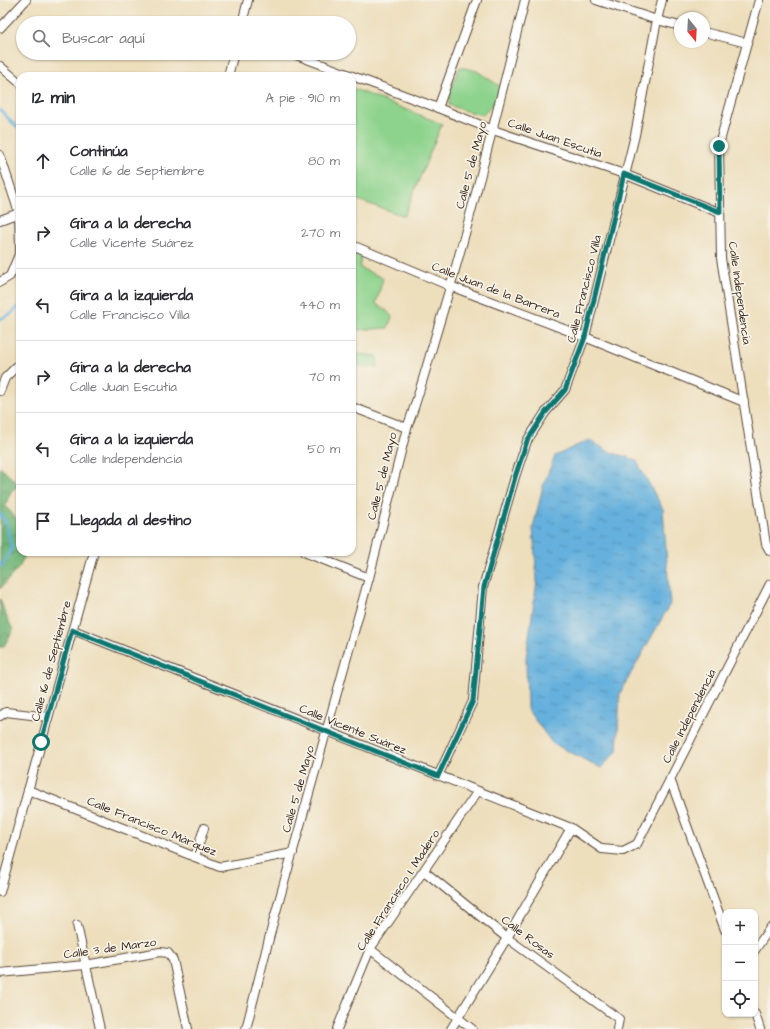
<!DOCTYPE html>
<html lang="es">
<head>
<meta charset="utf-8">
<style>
	:root { --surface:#fff; --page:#f2f2f3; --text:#2b2b33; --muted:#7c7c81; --line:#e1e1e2 }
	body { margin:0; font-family:"Architects Daughter",sans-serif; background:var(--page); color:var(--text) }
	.controls { position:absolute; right:12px; bottom:12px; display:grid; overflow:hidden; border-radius:8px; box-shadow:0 1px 3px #0004 }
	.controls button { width:36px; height:36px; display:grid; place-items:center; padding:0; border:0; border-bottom:1px solid var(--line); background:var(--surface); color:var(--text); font:20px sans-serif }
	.compass { position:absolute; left:674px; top:12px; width:36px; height:36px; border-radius:50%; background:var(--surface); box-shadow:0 1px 3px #0004; rotate:162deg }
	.stop { position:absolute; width:12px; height:12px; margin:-9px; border:3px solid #0f766e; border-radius:50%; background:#fff }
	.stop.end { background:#0f766e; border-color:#fff; box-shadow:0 1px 4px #0008 }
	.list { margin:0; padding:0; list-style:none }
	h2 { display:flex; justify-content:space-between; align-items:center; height:52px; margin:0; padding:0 16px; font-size:17px }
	h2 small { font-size:13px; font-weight:400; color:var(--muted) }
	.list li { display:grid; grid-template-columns:26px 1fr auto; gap:12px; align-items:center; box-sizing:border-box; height:72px; padding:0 16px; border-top:1px solid var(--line) }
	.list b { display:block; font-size:15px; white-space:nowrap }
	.list p { margin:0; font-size:13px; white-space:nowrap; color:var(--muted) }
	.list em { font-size:13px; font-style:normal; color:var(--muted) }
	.icon { flex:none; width:22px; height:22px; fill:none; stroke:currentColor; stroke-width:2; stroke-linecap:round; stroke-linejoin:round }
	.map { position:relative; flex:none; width:770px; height:1029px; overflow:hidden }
	.search { position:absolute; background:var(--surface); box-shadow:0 1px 3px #0004; left:16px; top:16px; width:340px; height:44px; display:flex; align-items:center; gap:10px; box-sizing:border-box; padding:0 14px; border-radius:22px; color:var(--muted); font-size:15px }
	.panel { position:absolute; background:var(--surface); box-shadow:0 1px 3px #0004; left:16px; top:72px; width:340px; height:484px; border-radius:12px }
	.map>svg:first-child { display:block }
	.green { fill:#8ed38d; stroke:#647e56 }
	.forest { fill:url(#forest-crowns); stroke:#56704b }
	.water { fill:url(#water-ripples); stroke:#506d7e }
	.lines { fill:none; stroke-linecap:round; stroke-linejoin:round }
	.stream { stroke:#65b0dd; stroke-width:3 }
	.minor-casing { stroke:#564536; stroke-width:10 }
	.minor { stroke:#fff; stroke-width:8 }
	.route { stroke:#0f766e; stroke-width:5 }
	.labels { text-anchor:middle; stroke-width:3.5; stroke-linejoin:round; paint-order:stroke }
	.street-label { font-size:12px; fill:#3b2a1e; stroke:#f7f3e8 }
</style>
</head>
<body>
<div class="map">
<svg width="770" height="1029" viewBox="0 0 770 1029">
	<defs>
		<pattern id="forest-crowns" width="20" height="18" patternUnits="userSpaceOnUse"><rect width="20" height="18" fill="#72b578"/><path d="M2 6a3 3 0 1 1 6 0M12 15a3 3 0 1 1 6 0" fill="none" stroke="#5f9362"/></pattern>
		<pattern id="water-ripples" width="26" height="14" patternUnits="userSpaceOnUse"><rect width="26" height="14" fill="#65b0dd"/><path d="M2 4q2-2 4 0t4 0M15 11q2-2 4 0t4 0" fill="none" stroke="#548fb3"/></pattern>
	</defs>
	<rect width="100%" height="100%" fill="#f7f3e8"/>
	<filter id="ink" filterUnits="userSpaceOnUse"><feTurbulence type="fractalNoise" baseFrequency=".025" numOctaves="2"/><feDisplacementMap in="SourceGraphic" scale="8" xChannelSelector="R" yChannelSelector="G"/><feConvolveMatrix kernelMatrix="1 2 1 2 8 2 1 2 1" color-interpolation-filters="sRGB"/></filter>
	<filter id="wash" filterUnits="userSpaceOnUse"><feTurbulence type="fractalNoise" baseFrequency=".012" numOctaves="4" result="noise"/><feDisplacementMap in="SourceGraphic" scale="16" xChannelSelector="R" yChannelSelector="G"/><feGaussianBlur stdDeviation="0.9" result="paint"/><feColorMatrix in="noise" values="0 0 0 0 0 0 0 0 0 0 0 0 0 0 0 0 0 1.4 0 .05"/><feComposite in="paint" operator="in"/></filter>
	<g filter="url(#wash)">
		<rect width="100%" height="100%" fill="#eddebc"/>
		<g class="green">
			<polygon points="460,67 477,71 501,87 494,103 483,115 466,111 449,105 450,90"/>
			<polygon points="352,88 442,124 404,216 352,198"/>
			<polygon points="352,252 361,256 360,268 383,278 376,304 386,310 392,317 388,328 357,330 352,329"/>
			<polygon points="352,353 377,356 378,368 352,365"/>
		</g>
		<g class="forest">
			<polygon points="0,467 19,485 11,491 5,506 20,522 20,552 26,552 20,566 0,589"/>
			<polygon points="0,599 4,611 13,630 4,646 0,648"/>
		</g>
		<polygon class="water" points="589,440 610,452 636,460 663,509 670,604 620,693 617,751 601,768 552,743 527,709 526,657 537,581 533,528 543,486 555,456"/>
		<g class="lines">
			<g class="stream">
				<polyline points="0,110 20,130"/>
				<polyline points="0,319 11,314 20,305"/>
				<polyline points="0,514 6,523 12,549 0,567"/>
			</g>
		</g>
	</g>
	<g filter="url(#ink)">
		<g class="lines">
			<defs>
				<g id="minor">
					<polyline points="596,0 657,20 680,26"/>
					<polyline points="759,0 719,145 721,258 766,544 770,551"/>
					<polyline points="242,23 248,0"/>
					<polyline points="0,28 26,0"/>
					<polyline points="704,32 747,43"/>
					<polyline points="291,53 438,108 493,130 624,174 720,213"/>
					<polyline points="0,66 20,83"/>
					<polyline points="228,76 234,53"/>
					<polyline points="438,108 477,0"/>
					<polyline points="0,155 19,213 20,249"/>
					<polyline points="0,220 19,213"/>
					<polyline points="352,245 450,286 585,337 744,402"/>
					<polyline points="0,282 10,276 20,252"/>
					<polyline points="0,391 5,378 20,363"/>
					<polyline points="352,407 407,428"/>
					<polyline points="304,552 369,578"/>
					<polyline points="73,630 571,828 602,849 623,851 637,844 770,584"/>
					<polyline points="0,716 6,712 48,717"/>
					<polyline points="438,776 473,701 483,587 515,477 527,441 545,413 565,390 585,337 635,135 657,20 662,0"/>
					<polyline points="670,779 725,930"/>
					<polyline points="28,790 220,867 293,853"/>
					<polyline points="195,857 204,828"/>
					<polyline points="424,871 507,938 619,1019 617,1029"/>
					<polyline points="0,892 94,552"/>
					<polyline points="77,925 100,1029"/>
					<polyline points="370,949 472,1029"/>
					<polyline points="755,950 770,928"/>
					<polyline points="0,973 85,965 160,952 168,953 173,960 188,1029"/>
					<polyline points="755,1014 760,1029"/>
					<path d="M246,1029L274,919L369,578L407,428C420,393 429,357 440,321C472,215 498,107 525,0"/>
					<polyline points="337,1029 370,949 478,791"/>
					<polyline points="451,1029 507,938 571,828"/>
				</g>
			</defs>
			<use href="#minor" class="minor-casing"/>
			<use href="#minor" class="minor"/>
		</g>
	</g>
	<g class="lines" filter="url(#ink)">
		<polyline class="route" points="41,742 72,630 438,776 473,701 484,587 515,477 527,441 545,413 565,390 585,337 624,174 720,212 719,146"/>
	</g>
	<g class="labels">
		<g class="street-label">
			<text transform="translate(555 138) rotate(19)" y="4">Calle Juan Escutia</text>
			<text transform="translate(471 165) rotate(-75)" y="4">Calle 5 de Mayo</text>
			<text transform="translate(584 289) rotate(-76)" y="4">Calle Francisco Villa</text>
			<text transform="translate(496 290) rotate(21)" y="4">Calle Juan de la Barrera</text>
			<text transform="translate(740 293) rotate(82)" y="4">Calle Independencia</text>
			<text transform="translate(382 476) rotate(-76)" y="4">Calle 5 de Mayo</text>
			<text transform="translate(51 661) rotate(-75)" y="4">Calle 16 de Septiembre</text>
			<text transform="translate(689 716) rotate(-63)" y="4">Calle Independencia</text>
			<text transform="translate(353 729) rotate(22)" y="4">Calle Vicente Suárez</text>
			<text transform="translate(298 789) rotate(-74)" y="4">Calle 5 de Mayo</text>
			<text transform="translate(152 826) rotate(22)" y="4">Calle Francisco Márquez</text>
			<text transform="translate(398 890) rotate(-57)" y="4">Calle Francisco I. Madero</text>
			<text transform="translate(528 937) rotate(37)" y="4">Calle Rosas</text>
			<text transform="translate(110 948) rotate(-8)" y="4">Calle 3 de Marzo</text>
		</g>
	</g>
</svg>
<div class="controls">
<button>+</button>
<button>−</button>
<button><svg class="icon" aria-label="locate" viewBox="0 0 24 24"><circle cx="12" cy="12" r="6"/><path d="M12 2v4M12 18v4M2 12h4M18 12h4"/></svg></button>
</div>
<svg class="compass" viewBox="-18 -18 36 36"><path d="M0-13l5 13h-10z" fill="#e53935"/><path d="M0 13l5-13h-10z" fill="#7c7c81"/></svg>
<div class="stop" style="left:41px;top:742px"></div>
<div class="stop end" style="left:719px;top:146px"></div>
<div class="search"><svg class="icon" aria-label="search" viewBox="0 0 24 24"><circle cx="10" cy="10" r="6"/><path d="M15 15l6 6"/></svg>Buscar aquí</div>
<section class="panel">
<h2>12 min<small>A pie · 910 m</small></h2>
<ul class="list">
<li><svg class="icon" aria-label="ahead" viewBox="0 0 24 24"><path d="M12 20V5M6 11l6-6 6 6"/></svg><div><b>Continúa</b><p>Calle 16 de Septiembre</p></div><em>80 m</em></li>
<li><svg class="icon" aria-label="right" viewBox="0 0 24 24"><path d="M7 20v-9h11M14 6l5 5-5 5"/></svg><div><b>Gira a la derecha</b><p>Calle Vicente Suárez</p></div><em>270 m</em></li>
<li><svg class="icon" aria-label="left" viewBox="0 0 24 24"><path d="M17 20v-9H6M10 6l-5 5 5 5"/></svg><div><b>Gira a la izquierda</b><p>Calle Francisco Villa</p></div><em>440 m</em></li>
<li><svg class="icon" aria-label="right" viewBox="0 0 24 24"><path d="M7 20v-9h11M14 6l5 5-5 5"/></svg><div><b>Gira a la derecha</b><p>Calle Juan Escutia</p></div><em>70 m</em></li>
<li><svg class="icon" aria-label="left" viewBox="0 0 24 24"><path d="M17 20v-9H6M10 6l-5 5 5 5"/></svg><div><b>Gira a la izquierda</b><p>Calle Independencia</p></div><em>50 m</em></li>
<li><svg class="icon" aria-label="arrive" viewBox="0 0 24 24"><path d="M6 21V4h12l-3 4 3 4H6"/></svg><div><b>Llegada al destino</b></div></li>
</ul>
</section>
</div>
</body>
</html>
